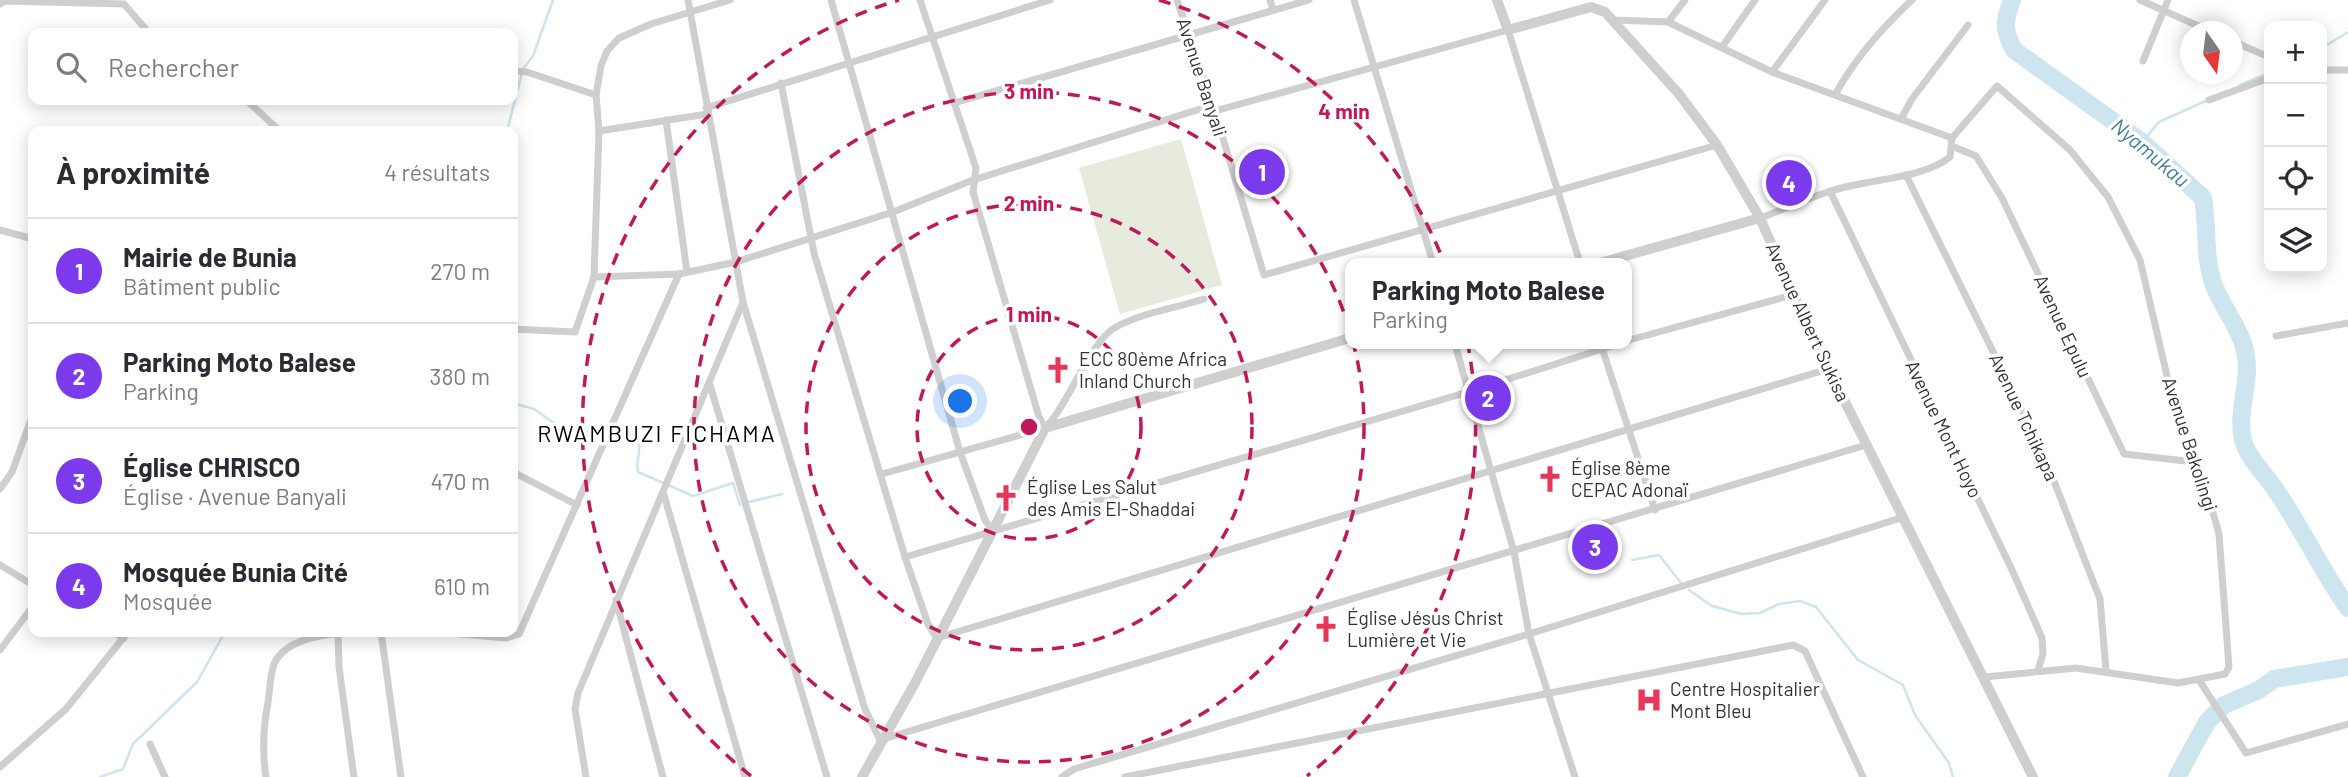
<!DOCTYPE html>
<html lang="fr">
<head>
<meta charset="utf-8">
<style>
	:root { --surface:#fff; --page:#f2f2f3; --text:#2b2b33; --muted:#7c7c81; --line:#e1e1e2; --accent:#7c3aed }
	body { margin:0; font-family:Barlow,sans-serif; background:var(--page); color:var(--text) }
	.controls { position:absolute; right:21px; top:21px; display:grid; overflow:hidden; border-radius:14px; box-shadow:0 4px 18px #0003 }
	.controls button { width:63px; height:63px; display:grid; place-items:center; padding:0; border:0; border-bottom:2px solid var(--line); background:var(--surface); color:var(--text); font:35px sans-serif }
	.compass { position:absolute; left:2180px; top:21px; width:63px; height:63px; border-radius:50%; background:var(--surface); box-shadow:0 4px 18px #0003; rotate:166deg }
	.you { position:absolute; left:961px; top:402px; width:24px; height:24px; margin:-18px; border:5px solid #fff; border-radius:50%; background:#1a73e8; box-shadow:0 0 0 10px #1a73e833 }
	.badge { display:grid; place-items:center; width:46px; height:46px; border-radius:50%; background:var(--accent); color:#fff; font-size:23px; font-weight:700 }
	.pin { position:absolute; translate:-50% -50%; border:4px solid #fff; box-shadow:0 2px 7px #0006 }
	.popup { position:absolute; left:1345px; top:258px; width:287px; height:91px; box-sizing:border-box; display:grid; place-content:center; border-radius:14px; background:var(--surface); filter:drop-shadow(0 2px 5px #0005); font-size:23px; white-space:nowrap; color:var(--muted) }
	.popup b { font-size:26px; color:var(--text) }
	.popup::after { content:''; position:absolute; left:50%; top:100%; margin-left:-14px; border:14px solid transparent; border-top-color:var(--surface) }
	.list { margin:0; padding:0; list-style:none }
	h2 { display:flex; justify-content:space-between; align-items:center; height:91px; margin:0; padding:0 28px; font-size:30px }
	h2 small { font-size:23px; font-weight:400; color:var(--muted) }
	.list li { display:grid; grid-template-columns:46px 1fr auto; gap:21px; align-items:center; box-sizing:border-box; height:105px; padding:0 28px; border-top:2px solid var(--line) }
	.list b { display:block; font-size:26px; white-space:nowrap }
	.list p { margin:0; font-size:23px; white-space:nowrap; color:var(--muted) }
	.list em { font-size:23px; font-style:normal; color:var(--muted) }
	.icon { flex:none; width:38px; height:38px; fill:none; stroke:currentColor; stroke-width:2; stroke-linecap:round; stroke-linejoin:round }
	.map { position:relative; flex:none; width:2348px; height:777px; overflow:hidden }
	.search { position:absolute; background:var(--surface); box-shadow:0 4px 18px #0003; left:28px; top:28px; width:490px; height:77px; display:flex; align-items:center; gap:18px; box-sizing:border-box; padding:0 24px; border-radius:14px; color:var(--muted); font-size:26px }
	.panel { position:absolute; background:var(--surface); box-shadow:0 4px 18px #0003; left:28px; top:126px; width:490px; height:511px; border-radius:14px }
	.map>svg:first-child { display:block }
	.green { fill:#e7ebde }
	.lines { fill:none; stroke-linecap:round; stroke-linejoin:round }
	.stream { stroke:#cde5ee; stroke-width:2.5 }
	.river { stroke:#cde5ee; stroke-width:18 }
	.minor { stroke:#cfcfcf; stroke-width:7 }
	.tertiary { stroke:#cfcfcf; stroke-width:10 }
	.ring { fill:none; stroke:#c2185b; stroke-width:3.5; stroke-dasharray:12 9 }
	.labels { text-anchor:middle; stroke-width:7; stroke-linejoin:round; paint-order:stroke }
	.street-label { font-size:19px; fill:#323232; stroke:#fff }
	.poi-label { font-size:19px; fill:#323232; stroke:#fff; text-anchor:start }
	.water-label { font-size:21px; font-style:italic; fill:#3e7e96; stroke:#fff }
	.quarter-label { font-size:23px; letter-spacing:2px; fill:#000; stroke:#fff }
	.centre { fill:#c2185b; stroke:#fff; stroke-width:3.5 }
	.ring-label { font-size:21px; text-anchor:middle; font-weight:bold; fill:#c2185b; stroke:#fff; stroke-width:7; stroke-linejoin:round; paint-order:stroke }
</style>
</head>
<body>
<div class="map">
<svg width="2348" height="777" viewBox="0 0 2348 777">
	<rect width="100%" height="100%" fill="#fff"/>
	<polygon class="green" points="1181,139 1222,285 1120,314 1079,168"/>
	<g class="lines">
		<g class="stream">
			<polyline points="2322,48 2348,32"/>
			<polyline points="2240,85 2269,73"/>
			<polyline points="507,131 523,69 533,56 553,0"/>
			<polyline points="2142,142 2159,122 2208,100"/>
			<path d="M513,403L534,409L565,431L606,432L638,441C642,451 635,461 638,472L693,496L733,483L740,505"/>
			<polyline points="749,502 782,494"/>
			<polyline points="1632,560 1659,555 1681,583"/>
			<polyline points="1689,590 1712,606 1742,614 1760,613 1779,604 1800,601 1816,607 1858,660 1903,685 1915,715 1949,763 1953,777"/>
			<polyline points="100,777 123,769 133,744 197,682 225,632"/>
		</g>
		<g class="river">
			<path d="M2012,0C2004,21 2003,30 2014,50L2142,142L2203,198C2208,226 2204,255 2213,283C2222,308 2242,329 2246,356C2251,386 2234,417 2245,446C2252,463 2265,474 2275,489C2302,528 2321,570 2348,608"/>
			<polyline points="2177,777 2207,722 2224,705 2259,690 2274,679 2348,667"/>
		</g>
		<g class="minor">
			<polyline points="688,0 743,302 865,709 880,740 1866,445"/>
			<polyline points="831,0 960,452 985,520 993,531"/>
			<polyline points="920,0 976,168 973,192 1039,417 1045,428"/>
			<polyline points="1177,0 1213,105 1264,275 1717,145"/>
			<polyline points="1270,0 1273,10"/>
			<polyline points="1354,0 1433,263"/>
			<polyline points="2140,0 2212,32"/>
			<polyline points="0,4 5,1 124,4 149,33"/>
			<polyline points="1614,20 1668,22 1772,72 1952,138"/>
			<polyline points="1668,22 1685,0"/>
			<polyline points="2232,41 2269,57"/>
			<polyline points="1722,47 1755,0"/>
			<polyline points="2143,61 2168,0"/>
			<polyline points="2322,70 2348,70"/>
			<polyline points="513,71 527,72 596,95"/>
			<polyline points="1772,72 1825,0"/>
			<polyline points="781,83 814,253 905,557 928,624 937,638 1828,369"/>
			<path d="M1836,93C1856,57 1882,28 1912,0"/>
			<polyline points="246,100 280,131"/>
			<polyline points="2209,100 2269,78"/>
			<polyline points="954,103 1309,0"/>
			<polyline points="706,108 1050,0"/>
			<polyline points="1215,111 1508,30 1580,263"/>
			<polyline points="1902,117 1912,99 1968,25"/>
			<polyline points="666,120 687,272"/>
			<polyline points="599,131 707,114"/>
			<polyline points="1954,147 1976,156 2002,198 2124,454 2194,462"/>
			<polyline points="1906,175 2043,453 2100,599 2106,670"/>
			<polyline points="1830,191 2013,572 2042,638 2043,654 2038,670"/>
			<path d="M1760,218C1784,209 1808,198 1831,191C1867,179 1923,179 1950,157L1952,138L1997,86L2070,150L2108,197L2140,260L2174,406L2209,499L2219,534L2229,667L2225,674L2178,683L2076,668L1985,677"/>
			<polyline points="0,230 33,239"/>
			<polyline points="594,277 599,131 596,95 601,66 607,51 619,38 651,24 730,0"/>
			<polyline points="513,329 575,332 594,277 679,274 736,262 893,212 973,180 1213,105"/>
			<polyline points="2276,336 2348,323"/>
			<polyline points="1626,341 1792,295"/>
			<polyline points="1455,344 1514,552 1529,634 1575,777"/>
			<polyline points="1601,345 1655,510"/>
			<polyline points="710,385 827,777"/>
			<polyline points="513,472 577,505"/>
			<path d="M882,474L1045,428C1069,404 1090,341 1116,327C1141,313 1176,308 1204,299"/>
			<polyline points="0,489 12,472 33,414"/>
			<polyline points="664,495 745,777"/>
			<polyline points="905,557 1468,392 1618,344"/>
			<polyline points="0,565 33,585"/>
			<polyline points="616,600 663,777"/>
			<polyline points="113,632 124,638"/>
			<polyline points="338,632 339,667 354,777"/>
			<polyline points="381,632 401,777"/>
			<polyline points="440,632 506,638 519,634 679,274"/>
			<polyline points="0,650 33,606"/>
			<polyline points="2199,680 2246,753 2348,724"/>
			<polyline points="150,744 165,777"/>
			<polyline points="0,767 66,709 128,632"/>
			<path d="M266,777C262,751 263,728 268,702C270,690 270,675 274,664C287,635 335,633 362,632"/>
			<polyline points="586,777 575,709 578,693 743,302"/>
			<polyline points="1062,777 1074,769 1529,634 1904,517"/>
			<polyline points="1125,777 1793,645 1805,651 1863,777"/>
		</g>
		<g class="tertiary">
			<polyline points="1497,0 1508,30 1591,7 1605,12 1679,94 1717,145 1760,218 1810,332 2033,777"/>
			<polyline points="1600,263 1760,218"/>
			<polyline points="862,777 915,683 1045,428 1350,338"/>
		</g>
	</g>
	<g class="ring">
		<circle cx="1029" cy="427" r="112"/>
		<circle cx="1029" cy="427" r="223"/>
		<circle cx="1029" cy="427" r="335"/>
		<path d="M751 776A446 446 0 0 1 899 0M1159 0A446 446 0 0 1 1307 776"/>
	</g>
	<defs>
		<symbol id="church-bare" viewBox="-9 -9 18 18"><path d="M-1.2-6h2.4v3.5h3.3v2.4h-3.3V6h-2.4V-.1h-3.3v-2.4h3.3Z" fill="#e73658" stroke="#fff" stroke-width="2.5" paint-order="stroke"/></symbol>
		<symbol id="hospital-bare" viewBox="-9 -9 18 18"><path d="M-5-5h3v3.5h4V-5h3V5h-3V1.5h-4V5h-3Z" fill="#e73658" stroke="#fff" stroke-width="2.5" paint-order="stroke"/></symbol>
	</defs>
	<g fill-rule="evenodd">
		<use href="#church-bare" x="1039" y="351" width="38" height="38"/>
		<use href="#church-bare" x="1531" y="460" width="38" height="38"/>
		<use href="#church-bare" x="987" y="479" width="38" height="38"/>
		<use href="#church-bare" x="1307" y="610" width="38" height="38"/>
		<use href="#hospital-bare" x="1630" y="681" width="38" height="38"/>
	</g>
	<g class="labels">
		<g class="street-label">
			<text transform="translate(1202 77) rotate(72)" y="7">Avenue Banyali</text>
			<text transform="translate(1808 322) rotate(65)" y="7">Avenue Albert Sukisa</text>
			<text transform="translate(2063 326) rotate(65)" y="7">Avenue Epulu</text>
			<text transform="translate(2024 417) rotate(65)" y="7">Avenue Tchikapa</text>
			<text transform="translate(1944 429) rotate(64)" y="7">Avenue Mont Hoyo</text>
			<text transform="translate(2190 444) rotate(72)" y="7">Avenue Bakolingi</text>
		</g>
		<g class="poi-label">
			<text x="1079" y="366">ECC 80ème Africa<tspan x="1079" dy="22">Inland Church</tspan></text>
			<text x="1571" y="475">Église 8ème<tspan x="1571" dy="22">CEPAC Adonaï</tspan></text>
			<text x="1027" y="494">Église Les Salut<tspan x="1027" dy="22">des Amis El-Shaddai</tspan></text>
			<text x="1347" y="625">Église Jésus Christ<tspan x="1347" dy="22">Lumière et Vie</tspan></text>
			<text x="1670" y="696">Centre Hospitalier<tspan x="1670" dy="22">Mont Bleu</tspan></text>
		</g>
		<g class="water-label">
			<text transform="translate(2150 153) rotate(40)" y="7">Nyamukau</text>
		</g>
		<g class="quarter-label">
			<text x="657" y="442">RWAMBUZI FICHAMA</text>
		</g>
	</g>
	<circle cx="1029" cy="427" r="10" class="centre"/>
	<g class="ring-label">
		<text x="1029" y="99">3 min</text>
		<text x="1344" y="119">4 min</text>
		<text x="1029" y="211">2 min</text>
		<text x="1029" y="322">1 min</text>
	</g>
</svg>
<div class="controls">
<button>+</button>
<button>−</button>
<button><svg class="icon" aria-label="locate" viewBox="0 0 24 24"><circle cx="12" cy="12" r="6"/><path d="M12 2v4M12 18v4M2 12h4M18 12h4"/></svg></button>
<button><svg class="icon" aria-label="layers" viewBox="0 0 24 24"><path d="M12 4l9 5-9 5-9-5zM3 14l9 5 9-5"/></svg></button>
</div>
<svg class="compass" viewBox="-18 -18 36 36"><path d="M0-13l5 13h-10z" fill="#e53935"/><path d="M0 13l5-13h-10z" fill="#7c7c81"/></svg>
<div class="you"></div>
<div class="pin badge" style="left:1262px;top:172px">1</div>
<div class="pin badge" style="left:1488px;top:398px">2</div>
<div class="popup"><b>Parking Moto Balese</b>Parking</div>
<div class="pin badge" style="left:1595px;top:547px">3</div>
<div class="pin badge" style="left:1789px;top:183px">4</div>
<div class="search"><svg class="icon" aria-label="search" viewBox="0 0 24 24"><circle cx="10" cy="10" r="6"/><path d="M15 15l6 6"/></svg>Rechercher</div>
<section class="panel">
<h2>À proximité<small>4 résultats</small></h2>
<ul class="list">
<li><span class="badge">1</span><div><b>Mairie de Bunia</b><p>Bâtiment public</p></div><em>270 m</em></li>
<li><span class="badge">2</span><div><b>Parking Moto Balese</b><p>Parking</p></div><em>380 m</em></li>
<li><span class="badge">3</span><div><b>Église CHRISCO</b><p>Église · Avenue Banyali</p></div><em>470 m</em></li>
<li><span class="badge">4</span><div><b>Mosquée Bunia Cité</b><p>Mosquée</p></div><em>610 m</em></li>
</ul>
</section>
</div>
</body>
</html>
